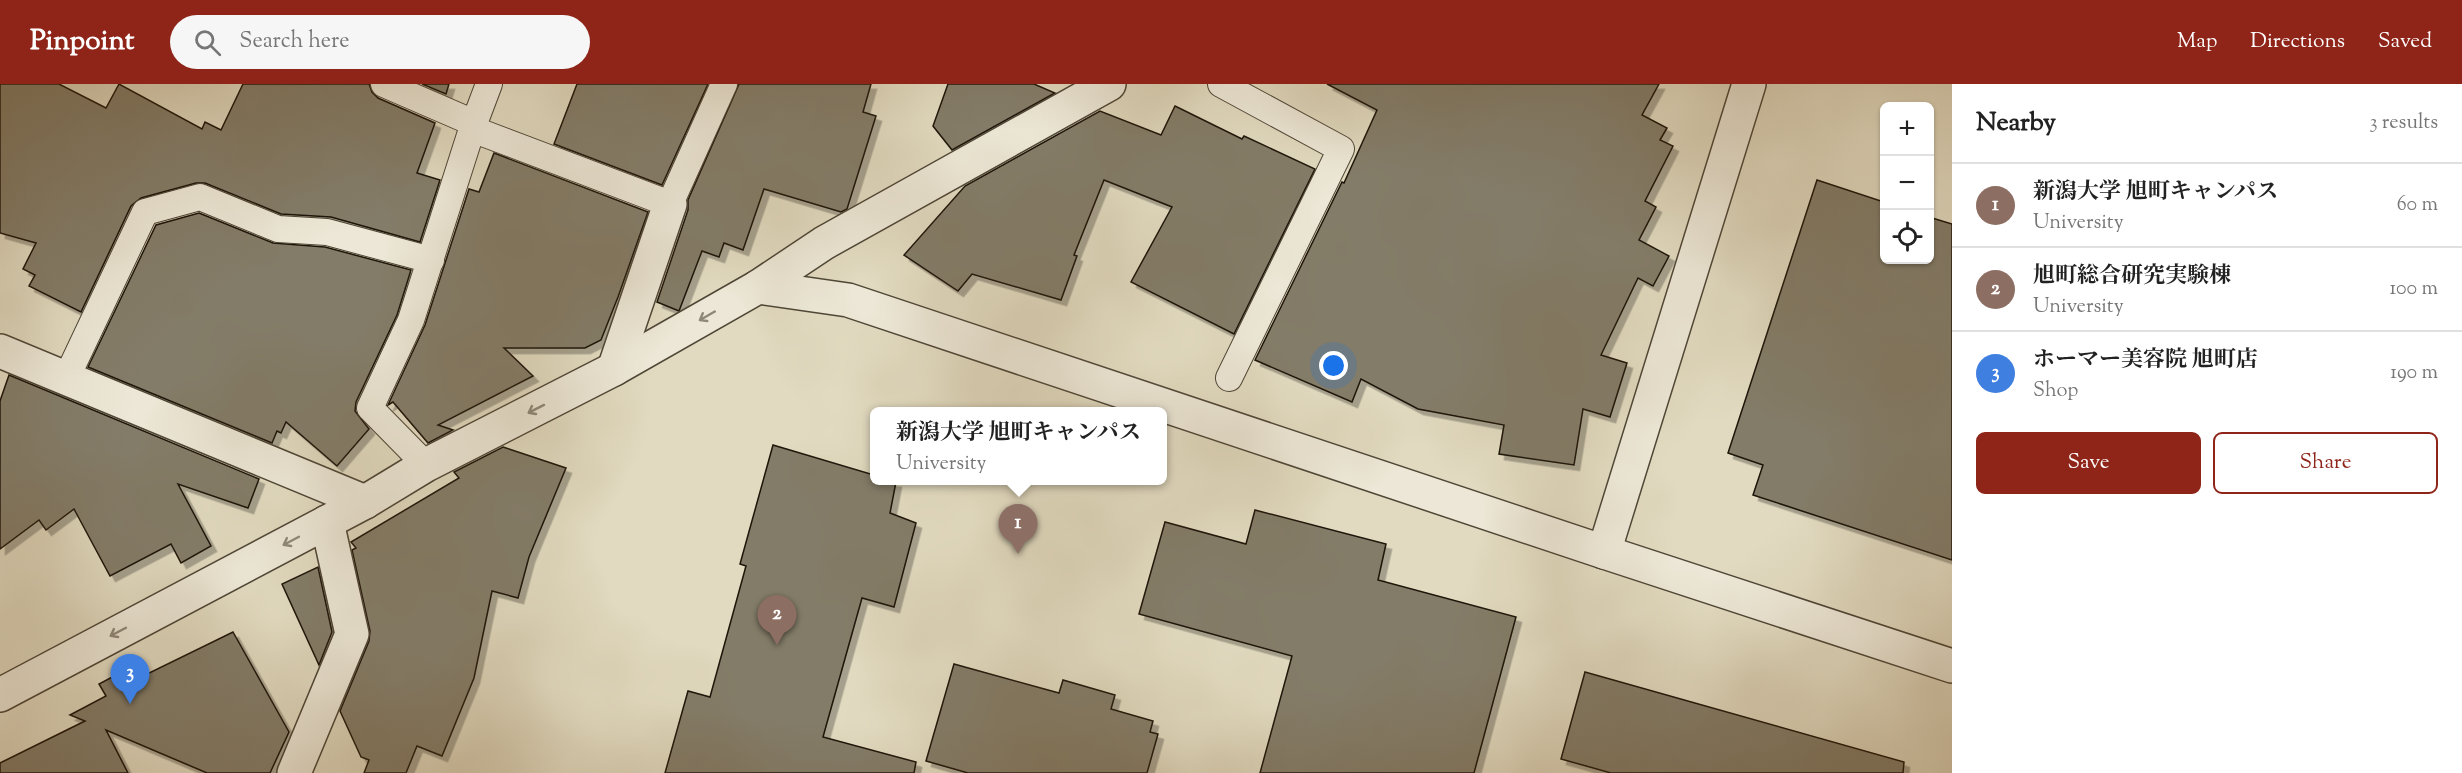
<!DOCTYPE html>
<html lang="en">
<head>
<meta charset="utf-8">
<style>
	:root { --surface:#fff; --page:#f6f6f6; --text:#222; --muted:#767676; --line:#e0e0e0; --accent:#8f2418 }
	body { margin:0; font-family:"Sorts Mill Goudy","Noto Serif JP",serif; background:var(--page); color:var(--text) }
	.controls { position:absolute; right:18px; top:18px; display:grid; overflow:hidden; border-radius:9px; box-shadow:0 2px 4px #0004 }
	.controls button { width:54px; height:54px; display:grid; place-items:center; padding:0; border:0; border-bottom:2px solid var(--line); background:var(--surface); color:var(--text); font:30px sans-serif }
	.you { position:absolute; left:1334px; top:282px; width:21px; height:21px; margin:-15px; border:4px solid #fff; border-radius:50%; background:#1a73e8; box-shadow:0 0 0 9px #1a73e833 }
	.badge { display:grid; place-items:center; width:39px; height:39px; border-radius:50%; background:var(--accent); color:#fff; font-size:20px; font-weight:700 }
	.pin { position:absolute; translate:-50% -50px; filter:drop-shadow(0 2px 3px #0008) }
	.pin::after { content:''; position:absolute; top:32px; width:21px; height:18px; background:inherit; clip-path:polygon(0 0,100% 0,50% 100%) }
	.popup { position:absolute; left:870px; top:323px; width:297px; height:78px; box-sizing:border-box; display:grid; place-content:center; border-radius:9px; background:var(--surface); filter:drop-shadow(0 2px 4px #0005); font-size:20px; white-space:nowrap; color:var(--muted) }
	.popup b { font-size:22px; color:var(--text) }
	.popup::after { content:''; position:absolute; left:50%; top:100%; margin-left:-12px; border:12px solid transparent; border-top-color:var(--surface) }
	.list { margin:0; padding:0; list-style:none }
	h2 { display:flex; justify-content:space-between; align-items:center; height:78px; margin:0; padding:0 24px; font-size:26px }
	h2 small { font-size:20px; font-weight:400; color:var(--muted) }
	.list li { display:grid; grid-template-columns:39px 1fr auto; gap:18px; align-items:center; box-sizing:border-box; height:84px; padding:0 24px; border-top:2px solid var(--line) }
	.list b { display:block; font-size:22px; white-space:nowrap }
	.list p { margin:0; font-size:20px; white-space:nowrap; color:var(--muted) }
	.list em { font-size:20px; font-style:normal; color:var(--muted) }
	.actions { display:flex; gap:12px; padding:18px 24px }
	.actions a { flex:1; padding:14px 0; border:2px solid var(--accent); border-radius:9px; text-align:center; font-size:21px; color:var(--accent) }
	.actions .main { background:var(--accent); color:#fff }
	.icon { flex:none; width:33px; height:33px; fill:none; stroke:currentColor; stroke-width:2; stroke-linecap:round; stroke-linejoin:round }
	.map { position:relative; flex:none; width:1952px; height:689px; overflow:hidden }
	header { display:flex; align-items:center; gap:36px; box-sizing:border-box; height:84px; padding:0 30px; background:var(--accent); color:#fff }
	header strong { font-size:28px }
	nav { display:flex; gap:33px; margin-inline-start:auto; font-size:21px }
	.search { width:420px; height:54px; background:var(--page); display:flex; align-items:center; gap:15px; box-sizing:border-box; padding:0 21px; border-radius:33px; color:var(--muted); font-size:22px }
	main { display:flex }
	aside { flex:1; background:var(--surface) }
	.map>svg:first-child { display:block }
	.building { fill:#837b68; stroke:#1e1408; stroke-width:1.5; filter:url(#shadow) }
	.lines { fill:none; stroke-linecap:round; stroke-linejoin:round }
	.service-casing { stroke:#4f4636; stroke-width:28 }
	.minor-casing { stroke:#4f4636; stroke-width:36 }
	.service { stroke:#ece7d6; stroke-width:26 }
	.minor { stroke:#ece7d6; stroke-width:33 }
	.oneway { stroke:#8f8879 }
</style>
</head>
<body>
<header>
<strong>Pinpoint</strong>
<div class="search"><svg class="icon" aria-label="search" viewBox="0 0 24 24"><circle cx="10" cy="10" r="6"/><path d="M15 15l6 6"/></svg>Search here</div>
<nav><a>Map</a><a>Directions</a><a>Saved</a></nav>
</header>
<main>
<div class="map">
<svg width="1952" height="689" viewBox="0 0 1952 689">
	<defs>
		<filter id="shadow"><feDropShadow dx="5.5" dy="5.5" stdDeviation="0" flood-color="#0004"/></filter>
	</defs>
	<rect width="100%" height="100%" fill="#e1dac0"/>
	<filter id="stains"><feTurbulence type="fractalNoise" baseFrequency=".00333" numOctaves="4"/><feColorMatrix values="0 0 0 0 .2 0 0 0 0 .09 0 0 0 0 .02 0 0 0 .5 -.17"/></filter>
	<radialGradient id="worn" r=".72"><stop offset=".6" stop-color="#630" stop-opacity="0"/><stop offset="1" stop-color="#630" stop-opacity=".3"/></radialGradient>
	<g class="building">
		<polygon points="0,0 59,0 106,24 119,0 202,45 205,38 221,46 243,0 369,0 372,8 378,14 435,39 417,89 440,96 420,158 331,133 281,130 205,99 196,99 141,114 131,122 81,228 29,202 35,191 23,185 36,159 0,149"/>
		<polygon points="422,0 449,0 446,10"/>
		<polygon points="577,0 708,0 662,101 554,60"/>
		<polygon points="739,0 871,0 863,28 876,32 847,125 841,128 764,105 743,166 724,159 719,173 702,167 679,227 657,218 688,126 688,116"/>
		<polygon points="948,0 1034,0 1055,9 952,66 933,42"/>
		<polygon points="1327,0 1659,0 1642,31 1667,44 1660,56 1673,62 1645,117 1656,123 1639,156 1669,172 1653,202 1638,194 1601,271 1627,279 1610,333 1583,325 1574,381 1499,370 1504,341 1418,325 1361,295 1352,318 1255,276 1342,98 1344,99 1377,26"/>
		<polygon points="1175,22 1242,55 1244,52 1315,85 1234,250 1131,198 1172,123 1104,96 1074,171 1077,172 1061,216 972,190 958,207 904,171 965,102 1100,27 1161,51"/>
		<polygon points="494,69 648,128 618,213 601,256 585,264 504,264 533,292 438,341 453,346 428,359 393,318 388,321 425,241 469,105 479,108"/>
		<polygon points="1817,96 1884,118 1884,176 1929,176 1929,133 1952,140 1952,476 1753,411 1763,381 1728,369"/>
		<polygon points="199,129 273,159 325,163 411,186 397,231 356,318 355,327 369,345 337,382 286,338 281,349 277,347 272,359 88,283 156,141"/>
		<polygon points="9,291 259,395 248,424 178,400 211,462 181,479 171,460 110,492 74,425 46,446 39,436 0,465 0,317"/>
		<polygon points="773,361 874,391 874,396 896,398 890,429 916,439 894,523 862,514 823,653 916,678 914,689 665,689 688,607 710,613 746,482 740,480"/>
		<polygon points="503,363 566,384 529,473 518,514 492,507 474,594 442,672 417,662 406,689 364,689 369,676 361,673 340,627 369,557 370,547 352,466 356,464 351,458 459,394 454,388"/>
		<polygon points="1255,426 1386,460 1378,496 1516,533 1474,689 1260,689 1292,572 1139,530 1165,438 1246,460"/>
		<polygon points="318,483 332,548 319,581 282,500"/>
		<polygon points="233,548 289,648 270,689 207,689 106,646 128,689 0,689 0,679 85,637 70,631 106,612 99,600 129,584 135,596"/>
		<polygon points="954,580 1059,609 1063,596 1115,611 1111,625 1153,637 1150,648 1158,650 1147,689 968,689 926,677"/>
		<polygon points="1585,588 1904,678 1903,689 1611,689 1561,675"/>
	</g>
	<g class="lines">
		<defs>
			<g id="service">
				<polyline points="384,0 474,39"/>
				<polyline points="1221,0 1341,65 1229,294"/>
				<polyline points="472,45 489,0"/>
				<polyline points="66,295 145,128 200,113 278,145 327,148 431,176"/>
				<polyline points="426,381 370,324 411,236 472,45 670,120 724,0"/>
			</g>
			<g id="minor">
				<polyline points="758,203 848,216 1604,468 1749,0"/>
				<polyline points="0,267 365,418"/>
				<polyline points="614,285 670,120"/>
				<polyline points="1604,468 1952,582"/>
				<polyline points="0,611 365,418 426,381 614,285 758,203 824,159 1109,0"/>
				<polyline points="294,689 352,550 327,438"/>
			</g>
		</defs>
		<use href="#service" class="service-casing"/>
		<use href="#minor" class="minor-casing"/>
		<use href="#service" class="service"/>
		<use href="#minor" class="minor"/>
	</g>
	<defs><path id="oneway-shaft" d="M-6 0H5M1.5-3L5.5 0L1.5 3" fill="none" stroke-width="1.6" stroke-linecap="round" stroke-linejoin="round" transform="scale(1.5)"/></defs>
	<g class="oneway">
		<use href="#oneway-shaft" transform="translate(707 232) rotate(150)"/>
		<use href="#oneway-shaft" transform="translate(536 325) rotate(153)"/>
		<use href="#oneway-shaft" transform="translate(291 457) rotate(152)"/>
		<use href="#oneway-shaft" transform="translate(118 548) rotate(152)"/>
	</g>
	<rect width="100%" height="100%" filter="url(#stains)"/>
	<rect width="100%" height="100%" fill="url(#worn)"/>
</svg>
<div class="controls">
<button>+</button>
<button>−</button>
<button><svg class="icon" aria-label="locate" viewBox="0 0 24 24"><circle cx="12" cy="12" r="6"/><path d="M12 2v4M12 18v4M2 12h4M18 12h4"/></svg></button>
</div>
<div class="you"></div>
<div class="pin badge" style="left:1018px;top:470px;background:#8d6e63">1</div>
<div class="popup"><b>新潟大学 旭町キャンパス</b>University</div>
<div class="pin badge" style="left:777px;top:561px;background:#8d6e63">2</div>
<div class="pin badge" style="left:130px;top:620px;background:#3f7fe0">3</div>
</div>
<aside>
<h2>Nearby<small>3 results</small></h2>
<ul class="list">
<li><span class="badge" style="background:#8d6e63">1</span><div><b>新潟大学 旭町キャンパス</b><p>University</p></div><em>60 m</em></li>
<li><span class="badge" style="background:#8d6e63">2</span><div><b>旭町総合研究実験棟</b><p>University</p></div><em>100 m</em></li>
<li><span class="badge" style="background:#3f7fe0">3</span><div><b>ホーマー美容院 旭町店</b><p>Shop</p></div><em>190 m</em></li>
</ul>
<div class="actions"><a class="main">Save</a><a>Share</a></div>
</aside>
</main>
</body>
</html>
